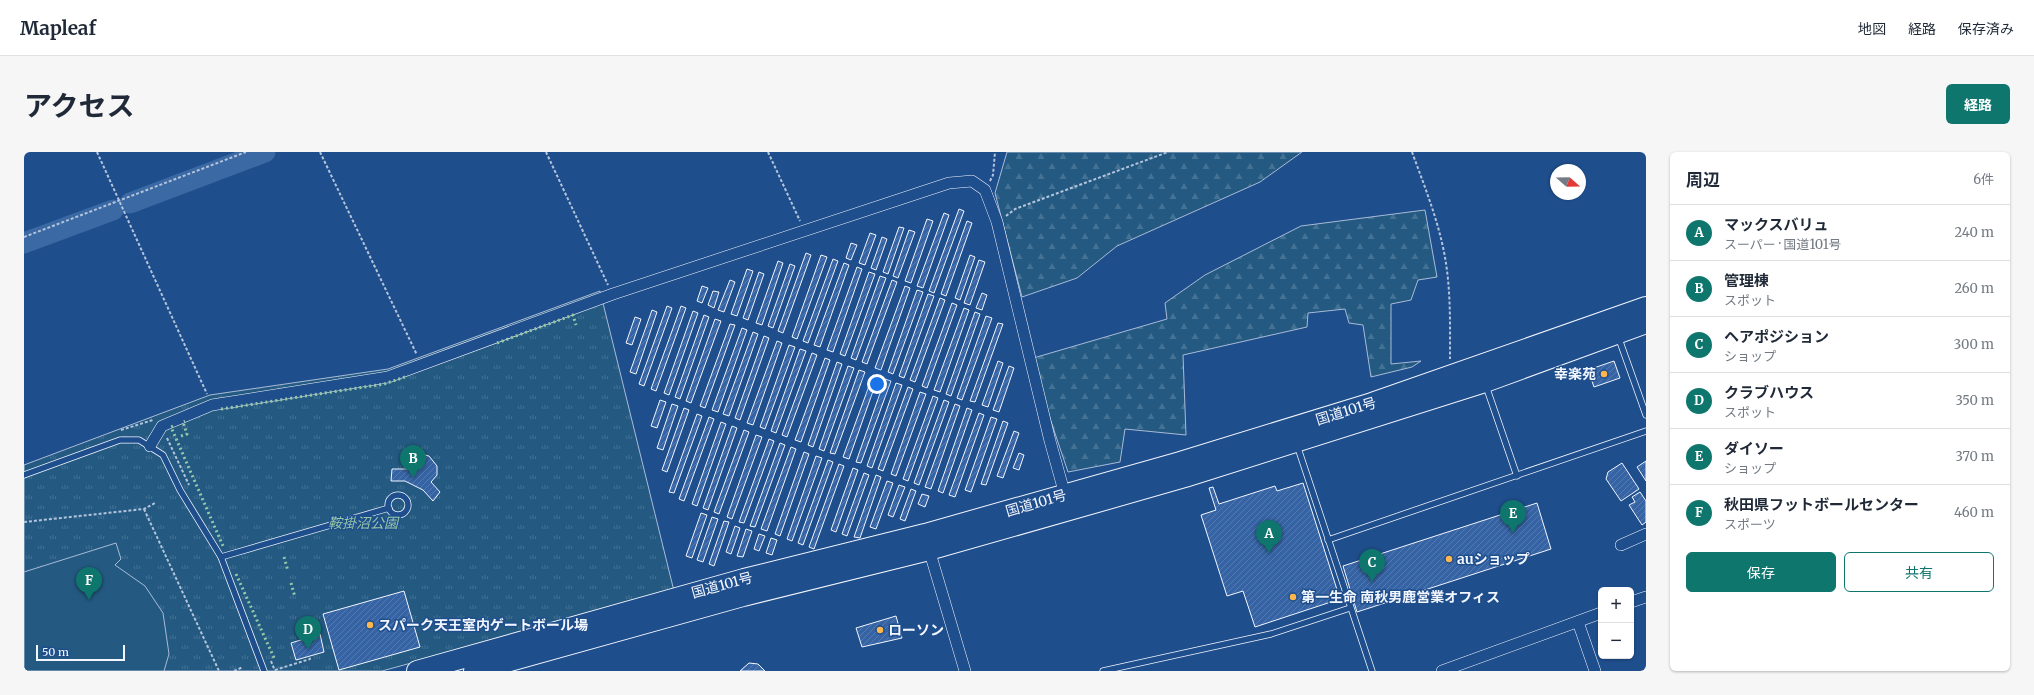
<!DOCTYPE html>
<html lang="ja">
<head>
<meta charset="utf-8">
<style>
	:root { --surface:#fff; --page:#f6f6f7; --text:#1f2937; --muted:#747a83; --line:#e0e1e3; --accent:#0f766e }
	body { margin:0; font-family:Merriweather,"Noto Sans JP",serif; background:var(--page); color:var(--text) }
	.controls { position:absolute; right:12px; bottom:12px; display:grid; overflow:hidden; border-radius:6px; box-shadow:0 1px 3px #0004 }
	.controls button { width:36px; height:36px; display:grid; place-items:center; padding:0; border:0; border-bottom:1px solid var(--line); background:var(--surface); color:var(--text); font:20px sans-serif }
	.compass { position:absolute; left:1526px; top:12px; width:36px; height:36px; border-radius:50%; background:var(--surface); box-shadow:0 1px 3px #0004; rotate:110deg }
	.scale { position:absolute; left:12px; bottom:10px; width:89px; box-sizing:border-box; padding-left:4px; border:2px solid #f2f6ff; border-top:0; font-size:11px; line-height:14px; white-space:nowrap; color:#f2f6ff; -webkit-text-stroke:3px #1f4e8c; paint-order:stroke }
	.you { position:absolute; left:853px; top:232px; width:14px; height:14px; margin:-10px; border:3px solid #fff; border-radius:50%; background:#1a73e8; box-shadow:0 0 0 6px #1a73e833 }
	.badge { display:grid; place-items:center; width:26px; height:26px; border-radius:50%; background:var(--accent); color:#fff; font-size:13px; font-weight:700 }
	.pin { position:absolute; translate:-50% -33px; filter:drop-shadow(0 1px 2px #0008) }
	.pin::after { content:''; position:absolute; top:21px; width:14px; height:12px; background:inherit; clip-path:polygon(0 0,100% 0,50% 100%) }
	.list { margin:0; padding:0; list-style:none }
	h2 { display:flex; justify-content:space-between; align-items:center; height:52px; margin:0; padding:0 16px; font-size:17px }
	h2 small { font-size:13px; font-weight:400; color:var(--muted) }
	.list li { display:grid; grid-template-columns:26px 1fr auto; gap:12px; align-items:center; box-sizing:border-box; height:56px; padding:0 16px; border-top:1px solid var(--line) }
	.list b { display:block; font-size:15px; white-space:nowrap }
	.list p { margin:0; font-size:13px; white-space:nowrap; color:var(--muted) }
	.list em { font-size:13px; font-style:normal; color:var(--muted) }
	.actions { display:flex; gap:8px; padding:12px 16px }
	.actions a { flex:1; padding:9px 0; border:1px solid var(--accent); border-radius:6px; text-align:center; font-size:14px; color:var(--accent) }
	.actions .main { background:var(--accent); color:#fff }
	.map { position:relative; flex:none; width:1622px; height:519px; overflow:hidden; border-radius:6px }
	header { display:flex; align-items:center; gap:24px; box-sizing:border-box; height:56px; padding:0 20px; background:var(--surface); border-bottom:1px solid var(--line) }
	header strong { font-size:19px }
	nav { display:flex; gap:22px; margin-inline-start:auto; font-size:14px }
	.intro { display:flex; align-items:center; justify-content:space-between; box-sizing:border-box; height:96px; padding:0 24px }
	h1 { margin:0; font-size:28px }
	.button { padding:10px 18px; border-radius:6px; background:var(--accent); color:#fff; font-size:14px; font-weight:700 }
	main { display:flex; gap:24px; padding:0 24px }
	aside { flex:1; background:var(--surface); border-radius:6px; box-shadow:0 1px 3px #0004 }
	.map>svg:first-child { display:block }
	.grass { fill:url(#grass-tufts); stroke:#a8bbd7 }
	.forest { fill:url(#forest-firs); stroke:#a8bbd7 }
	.garden { fill:#245a82; stroke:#a8bbd7 }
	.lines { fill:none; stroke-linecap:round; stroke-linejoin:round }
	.river { stroke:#3b69a3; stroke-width:21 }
	.building { fill:url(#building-hatch); stroke:#f2f6ff }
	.lane-casing { stroke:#f2f6ff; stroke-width:7 }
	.street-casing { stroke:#f2f6ff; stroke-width:12 }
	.highway-casing { stroke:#f2f6ff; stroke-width:22 }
	.path { stroke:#b3c4dc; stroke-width:2; stroke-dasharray:3 2; stroke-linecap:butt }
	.lane { stroke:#1f4e8c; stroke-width:5.5 }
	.street { stroke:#1f4e8c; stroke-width:11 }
	.highway { stroke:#1f4e8c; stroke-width:20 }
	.hedge { stroke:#97c8a6; stroke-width:3; stroke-dasharray:2 3; stroke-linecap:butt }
	.poi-dot { fill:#ffb74d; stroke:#1f4e8c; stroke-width:1.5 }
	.labels { text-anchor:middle; stroke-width:3; stroke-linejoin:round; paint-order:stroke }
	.poi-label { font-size:14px; font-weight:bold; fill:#f2f6ff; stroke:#1f4e8c; text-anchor:start }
	.street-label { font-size:14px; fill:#f2f6ff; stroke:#1f4e8c }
	.park-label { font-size:14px; font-style:italic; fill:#97c8a6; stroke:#1f4e8c }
</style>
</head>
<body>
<header>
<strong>Mapleaf</strong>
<nav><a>地図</a><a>経路</a><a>保存済み</a></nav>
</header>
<div class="intro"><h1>アクセス</h1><a class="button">経路</a></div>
<main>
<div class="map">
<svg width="1622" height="519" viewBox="0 0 1622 519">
	<defs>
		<pattern id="grass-tufts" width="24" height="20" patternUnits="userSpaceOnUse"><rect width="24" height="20" fill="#245a82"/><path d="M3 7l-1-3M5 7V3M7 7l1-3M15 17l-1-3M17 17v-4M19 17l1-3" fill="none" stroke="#447295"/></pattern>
		<pattern id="forest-firs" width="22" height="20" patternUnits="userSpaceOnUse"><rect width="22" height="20" fill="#245a82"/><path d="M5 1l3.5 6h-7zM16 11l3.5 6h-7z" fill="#447295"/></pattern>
		<pattern id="building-hatch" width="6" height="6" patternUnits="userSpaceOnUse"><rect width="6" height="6" fill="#3563a3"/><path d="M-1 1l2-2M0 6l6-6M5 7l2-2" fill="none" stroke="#537ab1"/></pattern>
	</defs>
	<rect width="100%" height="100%" fill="#1f4e8c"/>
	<polygon class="grass" points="576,139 650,439 358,519 0,519 0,313 186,243 364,217"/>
	<g class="forest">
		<polygon points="983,0 1278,0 1236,30 1093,94 1053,126 998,145 971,41"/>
		<polygon points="1401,58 1413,125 1394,128 1387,148 1367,152 1367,212 1397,209 1388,215 1347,225 1339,173 1325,171 1321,157 1284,161 1283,175 1159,203 1162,283 1101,277 1096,310 1044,320 1006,207 1143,167 1141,151 1181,123 1277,74"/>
	</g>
	<polygon class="garden" points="92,391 97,407 91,413 121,434 139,461 145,502 140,519 0,519 0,420"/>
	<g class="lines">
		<g class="river">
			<polyline points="106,51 241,0"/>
			<polyline points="0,91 89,58"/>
		</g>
	</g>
	<g class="building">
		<polygon points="935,57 940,59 910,141 905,139"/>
		<polygon points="920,61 925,63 899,136 893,134"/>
		<polygon points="903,67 909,69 887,131 881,129"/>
		<polygon points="943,69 948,71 922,144 917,142"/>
		<polygon points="875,75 880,76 864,122 859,120"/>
		<polygon points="885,78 891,80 874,126 869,124"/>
		<polygon points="846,81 852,83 841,113 835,111"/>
		<polygon points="858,85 863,87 852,118 847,116"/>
		<polygon points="827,91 833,93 827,108 822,106"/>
		<polygon points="782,101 787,103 759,181 754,179"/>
		<polygon points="797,103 803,105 773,187 768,185"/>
		<polygon points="946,103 951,105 936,148 931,146"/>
		<polygon points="809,107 814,109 784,191 779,189"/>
		<polygon points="955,108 961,110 946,153 940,151"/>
		<polygon points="754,109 759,111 738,173 732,171"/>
		<polygon points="820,111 825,113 796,195 790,193"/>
		<polygon points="766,112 771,114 749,176 744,174"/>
		<polygon points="833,115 838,117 809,200 803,198"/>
		<polygon points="723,117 729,119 713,164 707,162"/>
		<polygon points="735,120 740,122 724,168 719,166"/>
		<polygon points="845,120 851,122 821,204 816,202"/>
		<polygon points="856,124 862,126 832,208 827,206"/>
		<polygon points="706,128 711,130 700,160 694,158"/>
		<polygon points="868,128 873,130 843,212 838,210"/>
		<polygon points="678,134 684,136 678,151 673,149"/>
		<polygon points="881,134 886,136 857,218 851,216"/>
		<polygon points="893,138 899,140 869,222 864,220"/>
		<polygon points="689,139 695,140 690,156 684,153"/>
		<polygon points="958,141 963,143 958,158 952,156"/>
		<polygon points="904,142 910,144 880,226 875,224"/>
		<polygon points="916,146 921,148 891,230 886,228"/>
		<polygon points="928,151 933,153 903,236 898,234"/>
		<polygon points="643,154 648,156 620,234 615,232"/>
		<polygon points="657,154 662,156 632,239 627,237"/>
		<polygon points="940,156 945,158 916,240 910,238"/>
		<polygon points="628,158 633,160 612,222 606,220"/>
		<polygon points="669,159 674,161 645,243 640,241"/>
		<polygon points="951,160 956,162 927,244 922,242"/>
		<polygon points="680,163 685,165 656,247 651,245"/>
		<polygon points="962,164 968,166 938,248 933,246"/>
		<polygon points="611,165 617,167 608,193 602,191"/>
		<polygon points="691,167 697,169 667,251 662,249"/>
		<polygon points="974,171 979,172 951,250 946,249"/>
		<polygon points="706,172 711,173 681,256 676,254"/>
		<polygon points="718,176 723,178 694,260 688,258"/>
		<polygon points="729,180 734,182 705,264 699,262"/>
		<polygon points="740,184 745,186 716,268 711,266"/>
		<polygon points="753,189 758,191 729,273 723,271"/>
		<polygon points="765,193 771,195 741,277 736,275"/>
		<polygon points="776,197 782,199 752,281 747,279"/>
		<polygon points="788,201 793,203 763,285 758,283"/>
		<polygon points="801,206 806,208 777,290 771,288"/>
		<polygon points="974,209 979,211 964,255 958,253"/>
		<polygon points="1590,209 1596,226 1570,235 1564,218"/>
		<polygon points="813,210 818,212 789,295 784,293"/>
		<polygon points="824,214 830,216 800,299 795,297"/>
		<polygon points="985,214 990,216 975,260 969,258"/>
		<polygon points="835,218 841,220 811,302 806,301"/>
		<polygon points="849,223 854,225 825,307 819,305"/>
		<polygon points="861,227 867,229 837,311 832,310"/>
		<polygon points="872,231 878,233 848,316 843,314"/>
		<polygon points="884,235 889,237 859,319 854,317"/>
		<polygon points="896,240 902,242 872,324 867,322"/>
		<polygon points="909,244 914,246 884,329 879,327"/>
		<polygon points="636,248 642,250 633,276 627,274"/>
		<polygon points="920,248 925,250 895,333 890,331"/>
		<polygon points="648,252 654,254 639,298 633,296"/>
		<polygon points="931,252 936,254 907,337 901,335"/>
		<polygon points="660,256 665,258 643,320 638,318"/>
		<polygon points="943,256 948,258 919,341 914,339"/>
		<polygon points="955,261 960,263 931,345 925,343"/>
		<polygon points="673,262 678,264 650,341 645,340"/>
		<polygon points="685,265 690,267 660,349 655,347"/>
		<polygon points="967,265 973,267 947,340 941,338"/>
		<polygon points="979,269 984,271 962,333 957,332"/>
		<polygon points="697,270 702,272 673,354 668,352"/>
		<polygon points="708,274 713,276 684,358 679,356"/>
		<polygon points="720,278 725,280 695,362 690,360"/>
		<polygon points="990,279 995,281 979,326 973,324"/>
		<polygon points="732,283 738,285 708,367 703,365"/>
		<polygon points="745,287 750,289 720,371 715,370"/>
		<polygon points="756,291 761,293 731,375 726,374"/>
		<polygon points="767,295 772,297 743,379 737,377"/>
		<polygon points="780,300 785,302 756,384 751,382"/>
		<polygon points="995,301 1000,303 995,318 989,316"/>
		<polygon points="397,302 405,304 413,314 413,323 407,330 416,340 409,349 399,338 381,329 367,329 368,317 383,317 383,310 389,305"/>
		<polygon points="792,304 798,306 768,389 763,387"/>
		<polygon points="804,308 809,310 779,393 774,391"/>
		<polygon points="1622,309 1622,329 1613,315"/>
		<polygon points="1598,311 1615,337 1597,349 1582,327 1584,320"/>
		<polygon points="815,312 820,314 790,397 785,395"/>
		<polygon points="829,316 834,318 812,380 807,378"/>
		<polygon points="840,321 845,323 823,384 818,382"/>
		<polygon points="852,323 857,325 836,386 830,385"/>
		<polygon points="863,329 869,331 852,377 846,375"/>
		<polygon points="1279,331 1316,447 1231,475 1219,439 1203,444 1177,363 1192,358 1185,336 1189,335 1195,352 1251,334 1253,339"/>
		<polygon points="875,333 881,335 869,365 864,363"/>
		<polygon points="887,337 892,339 881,369 876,367"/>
		<polygon points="1616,340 1622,349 1622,370 1618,373 1605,353 1611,350 1608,345"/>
		<polygon points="898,342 905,344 901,355 894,352"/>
		<polygon points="1513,351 1527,397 1333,460 1319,414"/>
		<polygon points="677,361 683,363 668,406 662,404"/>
		<polygon points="688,365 694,367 679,410 673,408"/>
		<polygon points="700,369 705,370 690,414 685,412"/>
		<polygon points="711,374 716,376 707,402 702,400"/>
		<polygon points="722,377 728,379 719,405 713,404"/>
		<polygon points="735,382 741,384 735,399 730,397"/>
		<polygon points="747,386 753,388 748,403 742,401"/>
		<polygon points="380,439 396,495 315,518 299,462"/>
		<polygon points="872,464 878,486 838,495 832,476"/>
		<polygon points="296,482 300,500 272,508 267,491"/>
		<polygon points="725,511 734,512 741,519 716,519"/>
	</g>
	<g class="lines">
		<defs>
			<g id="lane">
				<polyline points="1594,184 1622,263"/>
				<polyline points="1462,234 1493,324"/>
				<polyline points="1273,293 1348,519"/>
				<polyline points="0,323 96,288 115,288 139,303 156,338 197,405 240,519"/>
				<circle cx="374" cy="353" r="10"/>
				<polyline points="1304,388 1622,279"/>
				<polyline points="197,405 365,356"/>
				<polyline points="1079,519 1247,482 1326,456"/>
			</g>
			<g id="street">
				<polyline points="126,294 138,274 188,253 364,225 589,142 925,31 948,29 961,38 973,70 1026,289 1041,343"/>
				<polyline points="1597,393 1622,382"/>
				<polyline points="904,394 941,519"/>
				<polyline points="1607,450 1622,445"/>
				<polyline points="1554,470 1571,519"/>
				<polyline points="1418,519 1577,461"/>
			</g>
			<g id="highway">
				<polyline points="393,519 720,427 901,382 1156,310 1348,251 1622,155"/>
				<polyline points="450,519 719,444 905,398 1161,325 1461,230 1622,171"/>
			</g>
		</defs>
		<use href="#lane" class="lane-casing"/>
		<use href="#street" class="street-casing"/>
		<use href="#highway" class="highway-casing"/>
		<g class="path">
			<polyline points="73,0 183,242"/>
			<polyline points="296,0 393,203"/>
			<polyline points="522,0 584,133"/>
			<polyline points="744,0 776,69"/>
			<path d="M1388,0C1400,33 1413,65 1420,100C1427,135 1426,171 1426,207"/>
			<polyline points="966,29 969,23 971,0"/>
			<polyline points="982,64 991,57 1144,0"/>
			<polyline points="0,85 222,0"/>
			<polyline points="97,278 129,268"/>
			<polyline points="143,286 165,333"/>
			<polyline points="120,357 195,519"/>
			<polyline points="0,370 120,357 131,351"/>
			<polyline points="247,509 251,519"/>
			<polyline points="251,518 286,507 285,504"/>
			<polyline points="210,519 219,515"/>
		</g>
		<use href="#lane" class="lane"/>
		<use href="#street" class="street"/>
		<use href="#highway" class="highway"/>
		<g class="hedge">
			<polyline points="473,191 549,163 552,173"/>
			<polyline points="197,257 360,232 384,224"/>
			<polyline points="149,274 147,275 199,394"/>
			<polyline points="157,284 163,282 159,270 161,269"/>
			<polyline points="260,405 264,419"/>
			<polyline points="212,422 251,508"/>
			<polyline points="267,431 271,445"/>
		</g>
	</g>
	<g class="poi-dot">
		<circle cx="1580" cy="222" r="4"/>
		<circle cx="1425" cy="407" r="4"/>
		<circle cx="1269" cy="445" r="4"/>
		<circle cx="346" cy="473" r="4"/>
		<circle cx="856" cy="478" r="4"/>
	</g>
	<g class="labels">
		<g class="poi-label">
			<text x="1572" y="227" text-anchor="end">幸楽苑</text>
			<text x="1433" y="412">auショップ</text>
			<text x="1277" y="450">第一生命 南秋男鹿営業オフィス</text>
			<text x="354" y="478">スパーク天王室内ゲートボール場</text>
			<text x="864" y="483">ローソン</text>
		</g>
		<g class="street-label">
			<text transform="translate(1322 259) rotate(-17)" y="5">国道101号</text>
			<text transform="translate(1012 351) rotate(-16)" y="5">国道101号</text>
			<text transform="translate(698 433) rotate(-15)" y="5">国道101号</text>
		</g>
		<g class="park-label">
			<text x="339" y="376">鞍掛沼公園</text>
		</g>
	</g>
</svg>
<div class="controls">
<button>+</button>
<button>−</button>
</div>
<svg class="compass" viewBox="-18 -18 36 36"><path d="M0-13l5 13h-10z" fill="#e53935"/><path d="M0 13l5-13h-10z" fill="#747a83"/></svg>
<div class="scale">50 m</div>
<div class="you"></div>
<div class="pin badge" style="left:1245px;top:401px">A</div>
<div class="pin badge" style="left:389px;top:326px">B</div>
<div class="pin badge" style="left:1348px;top:430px">C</div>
<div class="pin badge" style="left:284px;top:497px">D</div>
<div class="pin badge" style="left:1489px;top:381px">E</div>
<div class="pin badge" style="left:65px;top:448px">F</div>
</div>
<aside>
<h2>周辺<small>6件</small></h2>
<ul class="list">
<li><span class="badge">A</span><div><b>マックスバリュ</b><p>スーパー · 国道101号</p></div><em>240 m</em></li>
<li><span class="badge">B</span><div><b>管理棟</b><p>スポット</p></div><em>260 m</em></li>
<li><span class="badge">C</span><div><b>ヘアポジション</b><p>ショップ</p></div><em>300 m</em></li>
<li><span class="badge">D</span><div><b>クラブハウス</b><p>スポット</p></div><em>350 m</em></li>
<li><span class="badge">E</span><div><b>ダイソー</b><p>ショップ</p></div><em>370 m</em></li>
<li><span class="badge">F</span><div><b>秋田県フットボールセンター</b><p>スポーツ</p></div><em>460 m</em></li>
</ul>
<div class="actions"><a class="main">保存</a><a>共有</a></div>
</aside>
</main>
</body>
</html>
